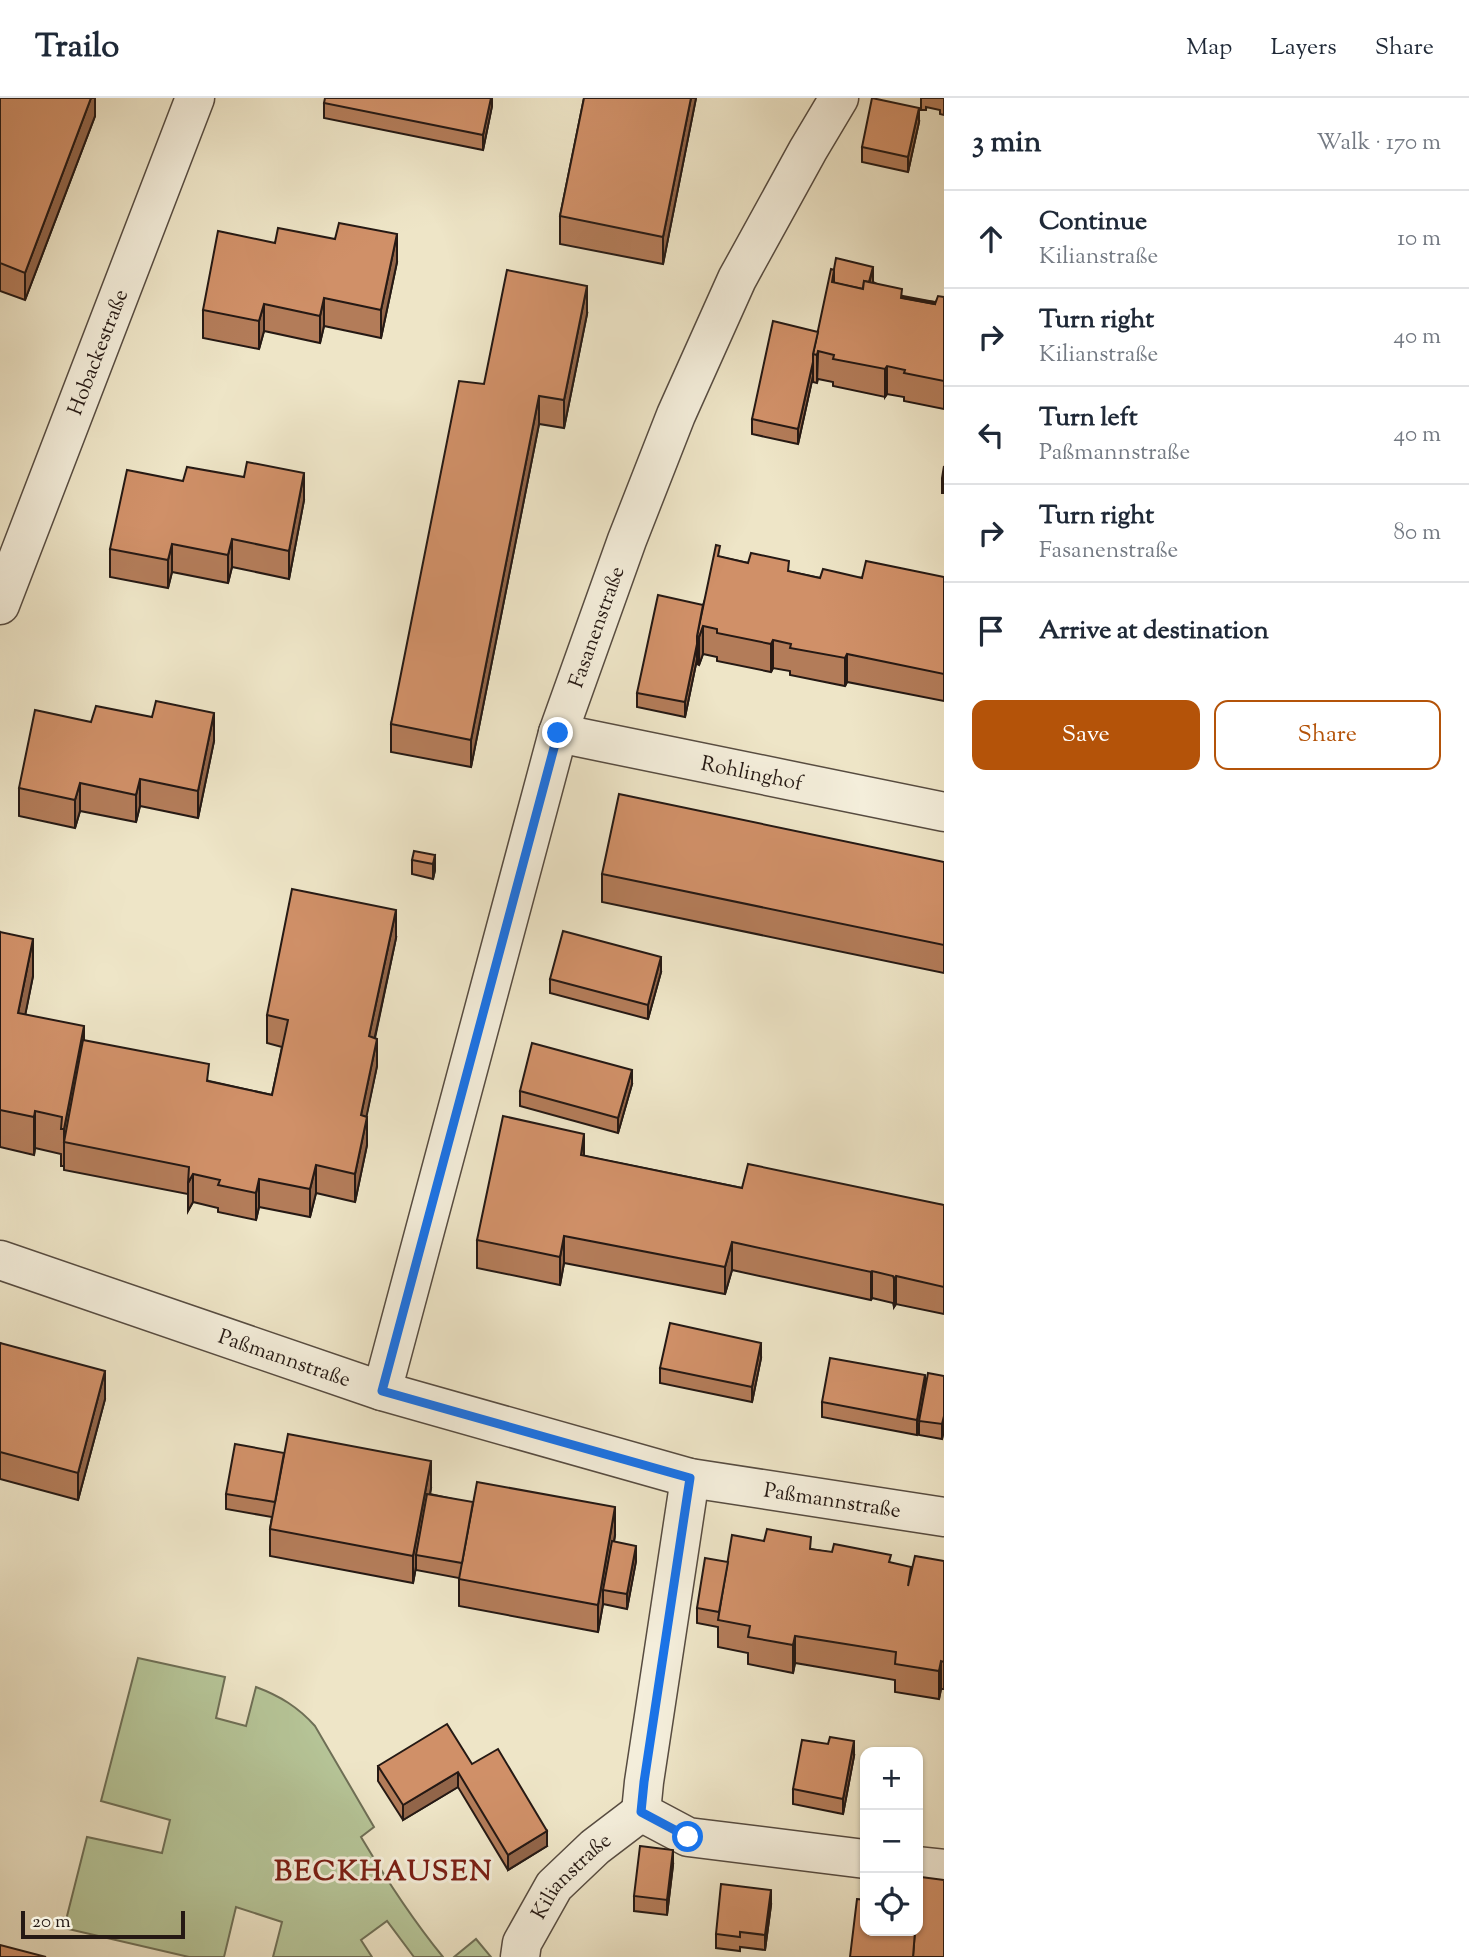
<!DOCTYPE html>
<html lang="en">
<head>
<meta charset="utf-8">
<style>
	:root { --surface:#fff; --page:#f2f2f3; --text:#1f2937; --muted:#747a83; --line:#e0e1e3; --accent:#b45309 }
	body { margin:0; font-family:"Sorts Mill Goudy",serif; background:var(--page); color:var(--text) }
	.controls { position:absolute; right:21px; bottom:21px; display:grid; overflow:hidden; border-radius:14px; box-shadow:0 2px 5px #0004 }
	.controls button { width:63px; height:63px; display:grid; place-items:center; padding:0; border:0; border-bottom:2px solid var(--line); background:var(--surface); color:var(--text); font:35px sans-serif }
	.scale { position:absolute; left:21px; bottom:18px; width:164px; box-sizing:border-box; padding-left:7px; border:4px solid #251914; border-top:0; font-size:19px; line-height:24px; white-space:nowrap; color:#251914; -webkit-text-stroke:5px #f4eedb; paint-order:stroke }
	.stop { position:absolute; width:21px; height:21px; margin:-16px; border:5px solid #1a73e8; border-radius:50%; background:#fff }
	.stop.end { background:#1a73e8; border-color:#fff; box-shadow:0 2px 7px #0008 }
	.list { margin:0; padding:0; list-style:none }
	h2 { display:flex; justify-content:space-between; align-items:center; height:91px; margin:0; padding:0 28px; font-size:30px }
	h2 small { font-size:23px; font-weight:400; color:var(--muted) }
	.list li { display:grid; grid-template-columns:46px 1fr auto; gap:21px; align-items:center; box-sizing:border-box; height:98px; padding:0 28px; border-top:2px solid var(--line) }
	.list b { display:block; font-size:26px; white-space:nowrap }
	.list p { margin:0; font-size:23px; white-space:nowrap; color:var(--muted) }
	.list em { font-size:23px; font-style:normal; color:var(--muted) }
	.actions { display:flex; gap:14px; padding:21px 28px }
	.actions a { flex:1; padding:16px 0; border:2px solid var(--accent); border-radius:14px; text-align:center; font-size:24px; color:var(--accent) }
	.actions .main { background:var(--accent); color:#fff }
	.icon { flex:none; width:38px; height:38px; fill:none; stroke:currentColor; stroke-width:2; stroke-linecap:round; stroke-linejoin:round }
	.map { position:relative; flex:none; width:944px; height:1859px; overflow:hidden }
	header { display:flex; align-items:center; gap:42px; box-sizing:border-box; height:98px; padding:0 35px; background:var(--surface); border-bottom:2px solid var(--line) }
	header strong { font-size:33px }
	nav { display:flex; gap:38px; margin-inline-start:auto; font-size:24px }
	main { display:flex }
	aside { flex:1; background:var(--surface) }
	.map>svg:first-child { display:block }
	.green { fill:#b6c598; stroke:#6e6f56; stroke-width:2 }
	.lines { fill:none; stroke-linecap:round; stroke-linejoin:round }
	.minor-casing { stroke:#574c41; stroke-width:41 }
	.minor { stroke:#f4eedb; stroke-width:38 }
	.wall { fill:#b37c59; stroke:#251914; stroke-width:2 }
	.shaded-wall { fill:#926549; stroke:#251914; stroke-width:2 }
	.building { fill:#d09068; stroke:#251914; stroke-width:2 }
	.route { stroke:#1a73e8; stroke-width:9 }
	.labels { text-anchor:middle; stroke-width:6; stroke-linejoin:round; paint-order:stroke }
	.street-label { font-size:21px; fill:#251914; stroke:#f4eedb }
	.district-label { font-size:28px; font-weight:bold; letter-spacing:2px; fill:#7a1f14; stroke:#f4eedb }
</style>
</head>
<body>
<header>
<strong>Trailo</strong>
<nav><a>Map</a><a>Layers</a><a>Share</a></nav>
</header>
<main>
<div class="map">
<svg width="944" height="1859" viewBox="0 0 944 1859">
	<rect width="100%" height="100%" fill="#eee5c7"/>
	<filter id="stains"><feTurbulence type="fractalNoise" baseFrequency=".00286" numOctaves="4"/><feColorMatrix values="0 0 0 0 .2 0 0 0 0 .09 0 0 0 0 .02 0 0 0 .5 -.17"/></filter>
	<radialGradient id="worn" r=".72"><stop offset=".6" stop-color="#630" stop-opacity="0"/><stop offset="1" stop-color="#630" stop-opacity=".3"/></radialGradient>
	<g class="green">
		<path d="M138,1560L225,1579L216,1620L246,1628L256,1589C280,1598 298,1609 315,1628L374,1729L361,1739C386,1781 412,1821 443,1859H414L387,1823L361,1842L372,1859H273L282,1824L236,1809L224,1859H189L64,1830L87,1739L162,1755L170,1722L101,1703Z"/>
		<polygon points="476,1841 491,1859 454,1859"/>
	</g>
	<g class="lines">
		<defs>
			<g id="minor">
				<path id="s1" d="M0,507L195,0"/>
				<path id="s2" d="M558,635L944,714"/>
				<path id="s3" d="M0,1162L382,1293L690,1380L944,1419"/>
				<path id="s4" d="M382,1293L558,635L627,442L676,317L737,181L808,52L839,0"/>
				<polyline points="690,1380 644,1684 641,1714 688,1739 865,1761"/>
				<polyline points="918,1768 944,1771"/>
				<path id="s5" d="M520,1859L522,1845L554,1788L595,1749L641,1714"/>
			</g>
		</defs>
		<use href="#minor" class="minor-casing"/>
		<use href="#minor" class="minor"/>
	</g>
	<g class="wall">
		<polygon points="0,0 95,0 95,18 25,202 0,193"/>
		<polygon points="492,0 492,8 483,52 324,20 324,5"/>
		<polygon points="584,0 696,0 663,166 560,146 560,118"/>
		<polygon points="921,0 944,0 944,17 940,16 940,12 926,9 926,12 921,12"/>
		<polygon points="919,24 908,74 862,64 862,49"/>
		<polygon points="275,145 397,164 381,240 324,228 320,245 264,233 259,251 203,240 203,212"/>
		<polygon points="873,184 902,200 935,204 944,199 944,311 904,303 904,299 887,296 885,299 833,288 833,284 818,281 817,285 813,284 813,278 798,346 752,336 752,321 818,233"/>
		<polygon points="587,216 564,330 539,326 471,669 391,654 391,626 484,286"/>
		<polygon points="944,368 944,395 942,395 942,380"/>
		<polygon points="183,383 304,402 289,481 232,469 228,485 172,474 168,490 110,479 110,451"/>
		<polygon points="720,459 820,480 944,479 944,603 847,584 845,588 790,577 790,573 773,570 771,574 717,563 717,559 703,556 699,567 697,566 697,561 685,619 637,609 637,595 703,507"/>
		<polygon points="91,624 214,643 198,720 140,708 136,724 80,713 75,730 19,718 19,690"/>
		<polygon points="435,757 435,772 433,781 412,776 412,762"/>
		<polygon points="944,764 944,875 602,804 602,776"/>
		<polygon points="0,834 33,878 25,917 84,943 209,983 272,997 282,949 267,945 267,917 396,840 375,940 377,968 366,1019 367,1047 355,1104 316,1095 310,1119 259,1109 256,1122 218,1114 218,1110 193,1104 188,1113 188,1096 64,1072 64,1067 64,1068 61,1068 61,1056 35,1050 34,1057 0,1049"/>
		<polygon points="661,874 648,921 550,895 550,881"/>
		<polygon points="632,986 618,1035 520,1008 520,993"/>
		<polygon points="584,1058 742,1090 944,1107 944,1216 896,1206 894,1209 893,1205 872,1200 871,1202 732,1172 725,1196 564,1165 560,1187 477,1170 477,1142"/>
		<polygon points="0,1245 105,1301 78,1402 0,1381"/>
		<polygon points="761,1260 752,1304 660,1285 660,1270"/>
		<polygon points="944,1278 944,1332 942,1341 919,1337 919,1326 917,1337 822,1319 822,1304 925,1287"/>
		<polygon points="431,1390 430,1396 615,1437 614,1444 636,1463 627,1511 603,1506 598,1534 459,1508 459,1480 416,1472 416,1469 413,1485 270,1458 270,1431 272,1419 226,1411 226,1396"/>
		<polygon points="764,1443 891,1465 911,1474 944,1463 944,1591 941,1591 939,1601 895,1594 895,1582 795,1565 793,1575 748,1566 748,1555 718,1549 718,1529 697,1525 697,1510 728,1464"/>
		<polygon points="854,1658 843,1716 793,1706 793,1691"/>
		<polygon points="472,1666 547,1748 508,1772 458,1689 403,1722 378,1683 378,1668"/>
		<polygon points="673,1767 667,1817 634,1813 634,1798"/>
		<polygon points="771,1807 765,1852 740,1849 740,1853 716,1850 716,1836"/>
	</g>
	<g class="shaded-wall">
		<polygon points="91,0 95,0 95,18 25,202 25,175"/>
		<polygon points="491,0 492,0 492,8 483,52 483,37"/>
		<polygon points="691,0 696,0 663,166 663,139"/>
		<polygon points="919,10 919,24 908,74 908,59"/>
		<polygon points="397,136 397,164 381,240 381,212"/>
		<polygon points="873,169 873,184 867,211 867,196"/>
		<polygon points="587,188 587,216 564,330 564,302"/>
		<polygon points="324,200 324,228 320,245 320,218"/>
		<polygon points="264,206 264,233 259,251 259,223"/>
		<polygon points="819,249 818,256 817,285 817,257"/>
		<polygon points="813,264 813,278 798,346 798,331"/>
		<polygon points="887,268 887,296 885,299 885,271"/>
		<polygon points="539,298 539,326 471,669 471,642"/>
		<polygon points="304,375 304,402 289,481 289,453"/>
		<polygon points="232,441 232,469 228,485 228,457"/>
		<polygon points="172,446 172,474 168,490 168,462"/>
		<polygon points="703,528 703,556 699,567 699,539"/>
		<polygon points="773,542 773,570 771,574 771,546"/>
		<polygon points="697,546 697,561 685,619 685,604"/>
		<polygon points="847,556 847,584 845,588 845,560"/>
		<polygon points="214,615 214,643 198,720 198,693"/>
		<polygon points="140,681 140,708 136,724 136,697"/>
		<polygon points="80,685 80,713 75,730 75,702"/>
		<polygon points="435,757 435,772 433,781 433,766"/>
		<polygon points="396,812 396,840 369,966 369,938"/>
		<polygon points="33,841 33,878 18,953 18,915"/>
		<polygon points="661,859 661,874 648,921 648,907"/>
		<polygon points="84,928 84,966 64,1044 64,1068 64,1031"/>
		<polygon points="377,941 377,968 361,1045 361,1017"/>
		<polygon points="632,972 632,986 618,1035 618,1020"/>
		<polygon points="35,1013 35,1050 34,1057 34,1019"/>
		<polygon points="367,1019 367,1047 355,1104 355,1076"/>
		<polygon points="584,1036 584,1063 581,1057"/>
		<polygon points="316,1067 316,1095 310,1119 310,1091"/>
		<polygon points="193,1076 193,1104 188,1113 188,1085"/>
		<polygon points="259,1081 259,1109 256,1122 256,1095"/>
		<polygon points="564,1138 564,1165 560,1187 560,1159"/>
		<polygon points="732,1144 732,1172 725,1196 725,1169"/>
		<polygon points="872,1173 872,1200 871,1202 871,1174"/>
		<polygon points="896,1178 896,1206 894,1209 894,1181"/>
		<polygon points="761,1245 761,1260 752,1304 752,1289"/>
		<polygon points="105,1273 105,1301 78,1402 78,1375"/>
		<polygon points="925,1277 925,1292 917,1337 917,1322"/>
		<polygon points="944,1318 944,1332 942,1341 942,1326"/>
		<polygon points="431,1363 431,1390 419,1457 416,1457 416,1469 413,1485 413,1458"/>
		<polygon points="615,1409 615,1437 605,1492 603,1492 603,1506 598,1534 598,1507"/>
		<polygon points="636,1448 636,1463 627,1511 627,1496"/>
		<polygon points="795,1538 795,1565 793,1575 793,1547"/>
		<polygon points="941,1563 941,1591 939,1601 939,1573"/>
		<polygon points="854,1643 854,1658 843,1716 843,1701"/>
		<polygon points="458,1674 458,1689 403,1722 403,1707"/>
		<polygon points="547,1733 547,1748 508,1772 508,1757"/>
		<polygon points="673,1752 673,1767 667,1817 667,1802"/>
		<polygon points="771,1792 771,1807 765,1852 765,1837"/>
	</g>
	<g class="building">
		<polygon points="0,0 91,0 25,175 0,165"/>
		<polygon points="325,0 491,0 483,37 324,5"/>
		<polygon points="584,0 691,0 663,139 560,118"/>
		<polygon points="872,0 919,10 908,59 862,49"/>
		<polygon points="339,125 397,136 381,212 324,200 320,218 264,206 259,223 203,212 218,133 275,145 278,130 335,141"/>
		<polygon points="836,160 873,169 869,184 864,183 863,191 834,185 834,171"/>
		<polygon points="831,171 834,172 832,184 863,191 864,183 902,191 901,200 935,206 938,198 944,199 944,283 904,275 905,272 887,268 885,271 833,261 834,257 818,253 817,257 813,256"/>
		<polygon points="507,172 587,188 564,302 539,298 471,642 391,626 459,283 484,286"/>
		<polygon points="903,198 935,204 935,206 903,200"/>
		<polygon points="773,223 818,234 813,256 813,264 798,331 752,321"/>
		<polygon points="247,364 304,375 289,453 232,441 228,457 172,446 168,462 110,451 127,372 183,383 187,369 244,379"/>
		<polygon points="716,447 720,448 718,458 748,465 751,455 789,463 788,473 820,480 823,471 862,480 866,463 944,479 944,576 847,556 845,560 790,550 791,546 773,542 771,546 717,535 717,531 703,528 699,539 697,538"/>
		<polygon points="658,497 703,507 697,538 697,546 685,604 637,595"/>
		<polygon points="156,603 214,615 198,693 140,681 136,697 80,685 75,702 19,690 35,612 91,624 96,608 152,619"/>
		<polygon points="619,696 944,764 944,847 602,776"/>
		<polygon points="414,753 435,757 433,766 412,762"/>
		<polygon points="292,791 396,812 369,938 377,941 361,1017 367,1019 355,1076 316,1067 310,1091 259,1081 256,1095 218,1087 220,1082 193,1076 188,1085 189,1069 64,1044 83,942 209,966 207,983 272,997 288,922 267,917"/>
		<polygon points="563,833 661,859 648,907 550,881"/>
		<polygon points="0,834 33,841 18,915 84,928 64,1031 61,1031 62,1019 35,1013 34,1019 0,1012"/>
		<polygon points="532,945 632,972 618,1020 520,993"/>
		<polygon points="503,1018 584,1036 581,1057 742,1090 748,1066 944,1107 944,1189 896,1178 894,1181 893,1178 872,1173 871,1174 732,1144 725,1169 564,1138 560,1159 477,1142"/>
		<polygon points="670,1225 761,1245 752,1289 660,1270"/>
		<polygon points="0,1245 105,1273 78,1375 0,1354"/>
		<polygon points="830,1260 925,1277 917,1322 822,1304"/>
		<polygon points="928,1275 944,1278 944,1318 942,1326 919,1323"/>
		<polygon points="288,1336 431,1363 413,1458 270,1431"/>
		<polygon points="235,1346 284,1355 275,1404 226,1396"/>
		<polygon points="477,1384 615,1409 598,1507 459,1481"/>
		<polygon points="427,1396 473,1404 462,1465 416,1457"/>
		<polygon points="767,1431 811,1439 810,1451 832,1454 834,1446 891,1457 889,1464 911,1469 908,1488 915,1458 944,1463 944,1564 941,1563 939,1573 895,1566 896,1554 795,1538 793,1547 748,1539 750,1528 718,1522 732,1437 764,1443"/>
		<polygon points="612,1443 636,1448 627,1496 603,1492"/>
		<polygon points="705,1460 728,1464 719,1514 697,1510"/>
		<polygon points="447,1626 472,1666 498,1651 547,1733 508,1757 458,1674 403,1707 378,1668"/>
		<polygon points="830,1639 854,1643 843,1701 793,1691 802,1642 828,1646"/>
		<polygon points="640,1748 673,1752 667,1802 634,1798"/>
		<polygon points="921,1779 944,1782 944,1859 913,1859 915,1833 918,1833 918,1810"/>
		<polygon points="721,1786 771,1792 765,1837 740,1834 740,1839 716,1836"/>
		<polygon points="857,1801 865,1802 865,1833 915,1833 913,1859 850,1859"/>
		<polygon points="0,1847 46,1859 0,1859"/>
	</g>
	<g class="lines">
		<polyline class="route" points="558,635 382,1293 690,1380 644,1684 641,1714 688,1739"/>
	</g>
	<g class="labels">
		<g class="street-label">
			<text dy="7" stroke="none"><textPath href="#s1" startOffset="271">Hobackestraße</textPath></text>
			<text dy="7" stroke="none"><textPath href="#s4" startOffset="794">Fasanenstraße</textPath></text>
			<text dy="7" stroke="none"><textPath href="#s2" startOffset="198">Rohlinghof</textPath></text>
			<text dy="7" stroke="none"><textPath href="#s3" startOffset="301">Paßmannstraße</textPath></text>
			<text dy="7" stroke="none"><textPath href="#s3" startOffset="868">Paßmannstraße</textPath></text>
			<text dy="7" stroke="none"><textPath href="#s5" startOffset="98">Kilianstraße</textPath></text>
		</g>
		<g class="district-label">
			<text x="384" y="1782">BECKHAUSEN</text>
		</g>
	</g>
	<rect width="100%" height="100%" filter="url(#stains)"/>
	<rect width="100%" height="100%" fill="url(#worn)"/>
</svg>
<div class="controls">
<button>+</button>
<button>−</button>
<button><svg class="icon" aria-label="locate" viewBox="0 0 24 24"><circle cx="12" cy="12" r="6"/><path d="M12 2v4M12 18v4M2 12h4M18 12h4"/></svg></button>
</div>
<div class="scale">20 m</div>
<div class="stop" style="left:688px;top:1739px"></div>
<div class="stop end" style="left:558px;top:635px"></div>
</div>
<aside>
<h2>3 min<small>Walk · 170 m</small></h2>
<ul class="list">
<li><svg class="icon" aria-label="ahead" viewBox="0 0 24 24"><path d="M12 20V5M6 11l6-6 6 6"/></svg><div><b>Continue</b><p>Kilianstraße</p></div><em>10 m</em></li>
<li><svg class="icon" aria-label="right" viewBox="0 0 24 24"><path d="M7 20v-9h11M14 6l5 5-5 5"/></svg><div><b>Turn right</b><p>Kilianstraße</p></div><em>40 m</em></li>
<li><svg class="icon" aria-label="left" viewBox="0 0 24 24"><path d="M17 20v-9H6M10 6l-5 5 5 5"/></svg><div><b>Turn left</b><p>Paßmannstraße</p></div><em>40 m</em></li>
<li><svg class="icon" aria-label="right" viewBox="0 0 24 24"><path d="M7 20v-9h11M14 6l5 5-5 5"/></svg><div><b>Turn right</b><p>Fasanenstraße</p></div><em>80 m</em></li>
<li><svg class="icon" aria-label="arrive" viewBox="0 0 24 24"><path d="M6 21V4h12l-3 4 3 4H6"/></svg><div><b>Arrive at destination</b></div></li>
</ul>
<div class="actions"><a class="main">Save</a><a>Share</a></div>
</aside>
</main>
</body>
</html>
